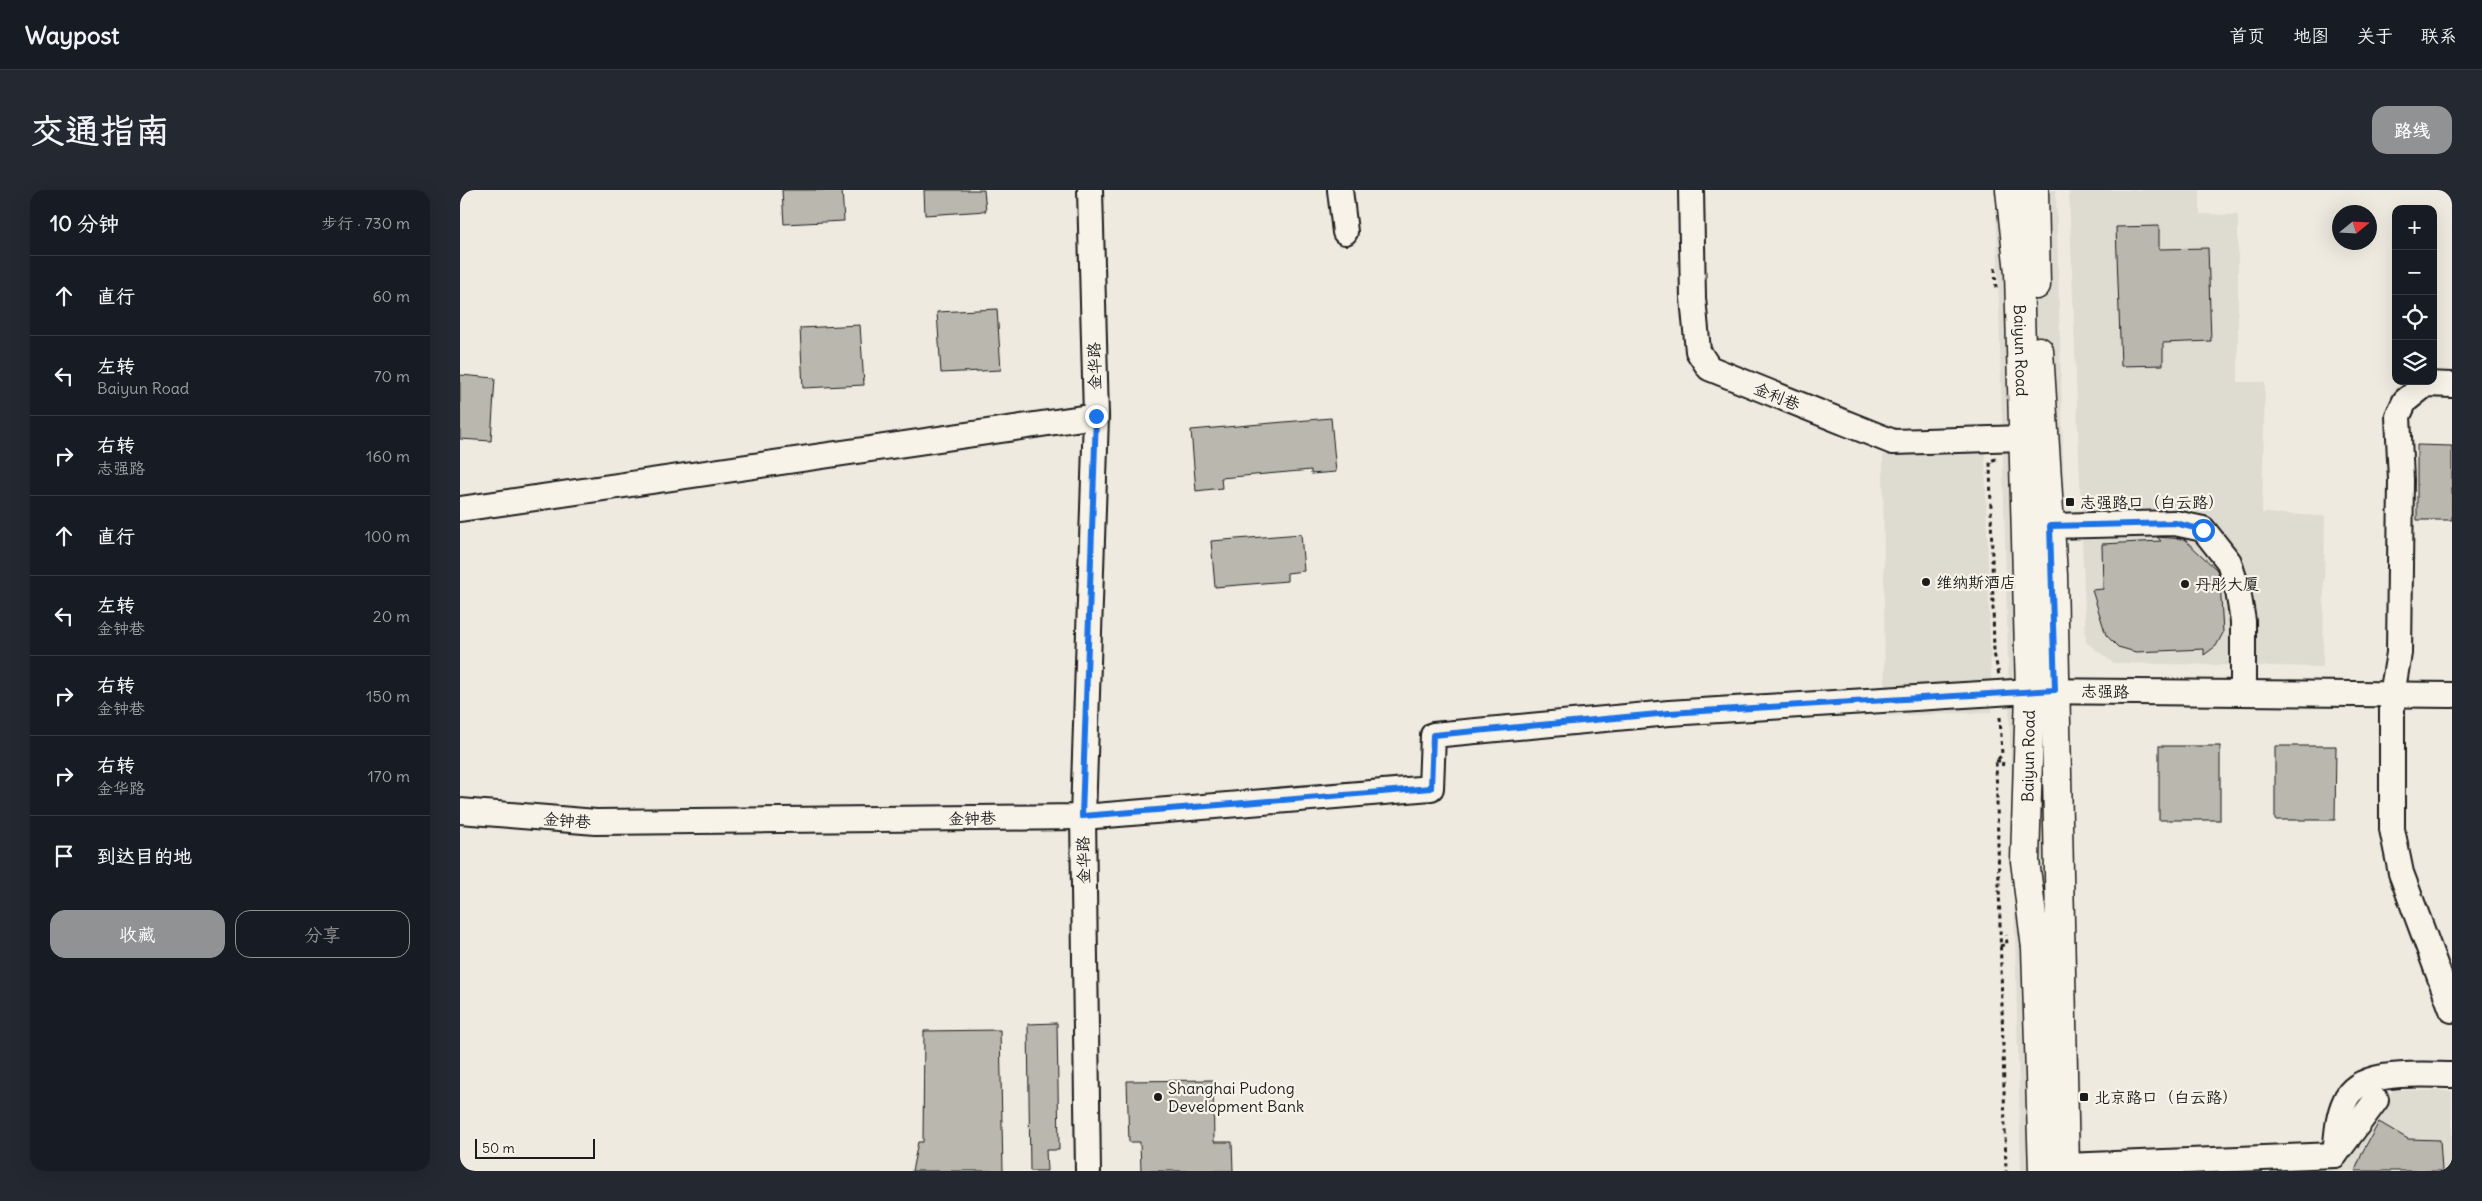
<!DOCTYPE html>
<html lang="zh">
<head>
<meta charset="utf-8">
<style>
	:root { --surface:#171b24; --page:#242831; --text:#f1f3f6; --muted:#9ea1a6; --line:#363941; --accent:#919294 }
	body { margin:0; font-family:Delius,"LXGW WenKai TC",sans-serif; background:var(--page); color:var(--text) }
	.controls { position:absolute; right:15px; top:15px; display:grid; overflow:hidden; border-radius:10px; box-shadow:0 5px 20px #0002 }
	.controls button { width:45px; height:45px; display:grid; place-items:center; padding:0; border:0; border-bottom:1px solid var(--line); background:var(--surface); color:var(--text); font:25px sans-serif }
	.compass { position:absolute; left:1872px; top:15px; width:45px; height:45px; border-radius:50%; background:var(--surface); box-shadow:0 5px 20px #0002; rotate:72deg }
	.scale { position:absolute; left:15px; bottom:12px; width:120px; box-sizing:border-box; padding-left:5px; border:2px solid #1c1c1c; border-top:0; font-size:14px; line-height:18px; white-space:nowrap; color:#1c1c1c; -webkit-text-stroke:4px #f7f3e8; paint-order:stroke }
	.stop { position:absolute; width:15px; height:15px; margin:-11px; border:4px solid #1a73e8; border-radius:50%; background:#fff }
	.stop.end { background:#1a73e8; border-color:#fff; box-shadow:0 1px 5px #0008 }
	.list { margin:0; padding:0; list-style:none }
	h2 { display:flex; justify-content:space-between; align-items:center; height:65px; margin:0; padding:0 20px; font-size:21px }
	h2 small { font-size:16px; font-weight:400; color:var(--muted) }
	.list li { display:grid; grid-template-columns:32px 1fr auto; gap:15px; align-items:center; box-sizing:border-box; height:80px; padding:0 20px; border-top:1px solid var(--line) }
	.list b { display:block; font-size:19px; white-space:nowrap }
	.list p { margin:0; font-size:16px; white-space:nowrap; color:var(--muted) }
	.list em { font-size:16px; font-style:normal; color:var(--muted) }
	.actions { display:flex; gap:10px; padding:15px 20px }
	.actions a { flex:1; padding:11px 0; border:1px solid var(--accent); border-radius:15px; text-align:center; font-size:18px; color:var(--accent) }
	.actions .main { background:var(--accent); color:#fff }
	.icon { flex:none; width:28px; height:28px; fill:none; stroke:currentColor; stroke-width:2; stroke-linecap:round; stroke-linejoin:round }
	.map { position:relative; flex:none; width:1992px; height:981px; overflow:hidden; border-radius:15px }
	header { display:flex; align-items:center; gap:30px; box-sizing:border-box; height:70px; padding:0 25px; background:var(--surface); border-bottom:1px solid var(--line) }
	header strong { font-size:24px }
	nav { display:flex; gap:28px; margin-inline-start:auto; font-size:18px }
	.intro { display:flex; align-items:center; justify-content:space-between; box-sizing:border-box; height:120px; padding:0 30px }
	h1 { margin:0; font-size:35px }
	.button { padding:12px 22px; border-radius:15px; background:var(--accent); color:#fff; font-size:18px; font-weight:700 }
	main { display:flex; gap:30px; padding:0 30px }
	aside { flex:1; background:var(--surface); border-radius:15px; box-shadow:0 5px 20px #0002 }
	.map>svg:first-child { display:block }
	.built { fill:#dedbd1 }
	.building { fill:#bab7af; stroke:#1c1c1c }
	.lines { fill:none; stroke-linecap:round; stroke-linejoin:round }
	.minor-casing { stroke:#1c1c1c; stroke-width:28 }
	.major-casing { stroke:#1c1c1c; stroke-width:31 }
	.path { stroke:#1c1c1c; stroke-width:3; stroke-dasharray:4 4; stroke-linecap:butt }
	.minor { stroke:#f7f3e8; stroke-width:24 }
	.major { stroke:#f7f3e8; stroke-width:28 }
	.route { stroke:#1a73e8; stroke-width:6 }
	.poi-dot { fill:#1c1c1c; stroke:#f7f3e8; stroke-width:2 }
	.labels { text-anchor:middle; stroke-width:4.5; stroke-linejoin:round; paint-order:stroke }
	.street-label { font-size:16px; fill:#1c1c1c; stroke:#f7f3e8 }
	.poi-label { font-size:16px; fill:#1c1c1c; stroke:#f7f3e8; text-anchor:start }
</style>
</head>
<body>
<header>
<strong>Waypost</strong>
<nav><a>首页</a><a>地图</a><a>关于</a><a>联系</a></nav>
</header>
<div class="intro"><h1>交通指南</h1><a class="button">路线</a></div>
<main>
<aside>
<h2>10 分钟<small>步行 · 730 m</small></h2>
<ul class="list">
<li><svg class="icon" aria-label="ahead" viewBox="0 0 24 24"><path d="M12 20V5M6 11l6-6 6 6"/></svg><div><b>直行</b></div><em>60 m</em></li>
<li><svg class="icon" aria-label="left" viewBox="0 0 24 24"><path d="M17 20v-9H6M10 6l-5 5 5 5"/></svg><div><b>左转</b><p>Baiyun Road</p></div><em>70 m</em></li>
<li><svg class="icon" aria-label="right" viewBox="0 0 24 24"><path d="M7 20v-9h11M14 6l5 5-5 5"/></svg><div><b>右转</b><p>志强路</p></div><em>160 m</em></li>
<li><svg class="icon" aria-label="ahead" viewBox="0 0 24 24"><path d="M12 20V5M6 11l6-6 6 6"/></svg><div><b>直行</b></div><em>100 m</em></li>
<li><svg class="icon" aria-label="left" viewBox="0 0 24 24"><path d="M17 20v-9H6M10 6l-5 5 5 5"/></svg><div><b>左转</b><p>金钟巷</p></div><em>20 m</em></li>
<li><svg class="icon" aria-label="right" viewBox="0 0 24 24"><path d="M7 20v-9h11M14 6l5 5-5 5"/></svg><div><b>右转</b><p>金钟巷</p></div><em>150 m</em></li>
<li><svg class="icon" aria-label="right" viewBox="0 0 24 24"><path d="M7 20v-9h11M14 6l5 5-5 5"/></svg><div><b>右转</b><p>金华路</p></div><em>170 m</em></li>
<li><svg class="icon" aria-label="arrive" viewBox="0 0 24 24"><path d="M6 21V4h12l-3 4 3 4H6"/></svg><div><b>到达目的地</b></div></li>
</ul>
<div class="actions"><a class="main">收藏</a><a>分享</a></div>
</aside>
<div class="map">
<svg width="1992" height="981" viewBox="0 0 1992 981">
	<rect width="100%" height="100%" fill="#eeeae0"/>
	<filter id="ink" filterUnits="userSpaceOnUse"><feTurbulence type="fractalNoise" baseFrequency=".02" numOctaves="2"/><feDisplacementMap in="SourceGraphic" scale="10" xChannelSelector="R" yChannelSelector="G"/><feConvolveMatrix kernelMatrix="1 2 1 2 8 2 1 2 1" color-interpolation-filters="sRGB"/></filter>
	<g filter="url(#ink)">
		<g class="built">
			<polygon points="1536,0 1596,0 1622,981 1561,981"/>
			<polygon points="1609,0 1740,0 1740,24 1778,25 1778,192 1805,192 1802,323 1865,326 1863,477 1653,473 1626,452"/>
			<polygon points="1525,263 1532,522 1425,526 1423,265"/>
			<polygon points="1934,900 1992,901 1992,981 1647,981 1860,958"/>
		</g>
		<g class="building">
			<polygon points="322,0 382,0 384,31 324,34"/>
			<polygon points="464,0 524,0 526,21 465,25"/>
			<polygon points="1699,36 1699,59 1748,58 1751,151 1703,153 1703,175 1661,176 1656,37"/>
			<polygon points="537,119 541,180 481,183 477,122"/>
			<polygon points="400,135 404,195 343,198 340,138"/>
			<polygon points="0,185 35,188 31,251 0,249"/>
			<polygon points="871,228 876,282 851,284 851,280 761,288 762,298 736,301 731,240"/>
			<polygon points="1957,255 1992,256 1992,330 1957,330"/>
			<polygon points="841,344 844,381 827,383 827,391 755,397 751,351"/>
			<polygon points="1697,347 1724,349 1757,380 1760,390 1763,443 1756,456 1744,465 1744,459 1676,462 1658,457 1646,445 1632,400 1643,399 1642,354 1701,351"/>
			<rect x="1699" y="556" width="61" height="74"/>
			<polygon points="1815,556 1876,556 1875,630 1815,630"/>
			<polygon points="597,833 599,960 586,960 587,981 570,981 568,834"/>
			<polygon points="540,840 543,981 452,981 458,952 463,952 464,841"/>
			<polygon points="753,890 754,952 772,952 773,981 681,981 680,952 669,952 667,891"/>
			<polygon points="1919,932 1948,949 1980,950 1982,981 1895,981 1903,961"/>
		</g>
		<g class="lines">
			<defs>
				<g id="minor">
					<polyline points="880,0 885,42"/>
					<polyline points="1231,0 1233,108 1238,161 1249,178 1433,252 1563,248"/>
					<polyline points="1992,195 1966,194 1945,211 1938,226 1941,290 1939,463 1932,505 1932,639 1941,683 1992,820"/>
					<polyline points="0,319 636,226"/>
					<polyline points="1590,336 1715,333 1743,339 1769,372 1778,401 1783,431 1783,503"/>
					<polyline points="0,621 136,632 623,627 971,598 973,545 1209,523 1570,501 1992,505"/>
					<path d="M1875,965C1877,947 1877,928 1885,911C1898,878 1963,885 1992,885"/>
					<polyline points="1605,976 1875,965 1916,910"/>
					<polyline points="628,981 623,627 636,226 630,0"/>
				</g>
				<g id="major">
					<path id="s1" d="M1550,0L1559,82L1570,501L1565,671L1576,758L1583,981"/>
					<polyline points="1574,0 1576,95"/>
					<polyline points="1579,161 1593,385 1605,981"/>
				</g>
			</defs>
			<use href="#minor" class="minor-casing"/>
			<use href="#major" class="major-casing"/>
			<g class="path">
				<polyline points="1535,78 1536,99"/>
				<polyline points="1536,269 1530,271 1534,463 1539,485"/>
				<polyline points="1540,527 1542,565 1536,571 1546,981"/>
				<polyline points="1536,571 1543,571 1542,579"/>
				<polyline points="1540,756 1547,754 1546,745"/>
			</g>
			<use href="#minor" class="minor"/>
			<use href="#major" class="major"/>
		</g>
	</g>
	<g class="lines" filter="url(#ink)">
		<polyline class="route" points="636,226 622,626 971,598 973,545 1209,523 1595,500 1590,336 1715,333 1743,340"/>
	</g>
	<g class="poi-dot">
		<rect x="1605" y="307" width="10" height="10" rx="2.5"/>
		<circle cx="1466" cy="392" r="5"/>
		<circle cx="1725" cy="394" r="5"/>
		<circle cx="698" cy="907" r="5"/>
		<rect x="1619" y="902" width="10" height="10" rx="2.5"/>
	</g>
	<g class="labels">
		<g class="street-label">
			<text dy="6" stroke="none"><textPath href="#s1" startOffset="161">Baiyun Road</textPath></text>
			<text transform="translate(634 176) rotate(-91)" y="6">金华路</text>
			<text transform="translate(1317 206) rotate(22)" y="6">金利巷</text>
			<text transform="translate(1645 501) rotate(1)" y="6">志强路</text>
			<text transform="translate(1568 566) rotate(-89)" y="6">Baiyun Road</text>
			<text transform="translate(512 628) rotate(-1)" y="6">金钟巷</text>
			<text transform="translate(107 630) rotate(4)" y="6">金钟巷</text>
			<text transform="translate(623 670) rotate(-91)" y="6">金华路</text>
		</g>
		<g class="poi-label">
			<text x="1620" y="318">志强路口（白云路）</text>
			<text x="1476" y="398">维纳斯酒店</text>
			<text x="1735" y="400">丹彤大厦</text>
			<text x="708" y="904">Shanghai Pudong<tspan x="708" dy="18">Development Bank</tspan></text>
			<text x="1634" y="913">北京路口（白云路）</text>
		</g>
	</g>
</svg>
<div class="controls">
<button>+</button>
<button>−</button>
<button><svg class="icon" aria-label="locate" viewBox="0 0 24 24"><circle cx="12" cy="12" r="6"/><path d="M12 2v4M12 18v4M2 12h4M18 12h4"/></svg></button>
<button><svg class="icon" aria-label="layers" viewBox="0 0 24 24"><path d="M12 4l9 5-9 5-9-5zM3 14l9 5 9-5"/></svg></button>
</div>
<svg class="compass" viewBox="-18 -18 36 36"><path d="M0-13l5 13h-10z" fill="#e53935"/><path d="M0 13l5-13h-10z" fill="#9ea1a6"/></svg>
<div class="scale">50 m</div>
<div class="stop" style="left:1743px;top:340px"></div>
<div class="stop end" style="left:636px;top:226px"></div>
</div>
</main>
</body>
</html>
